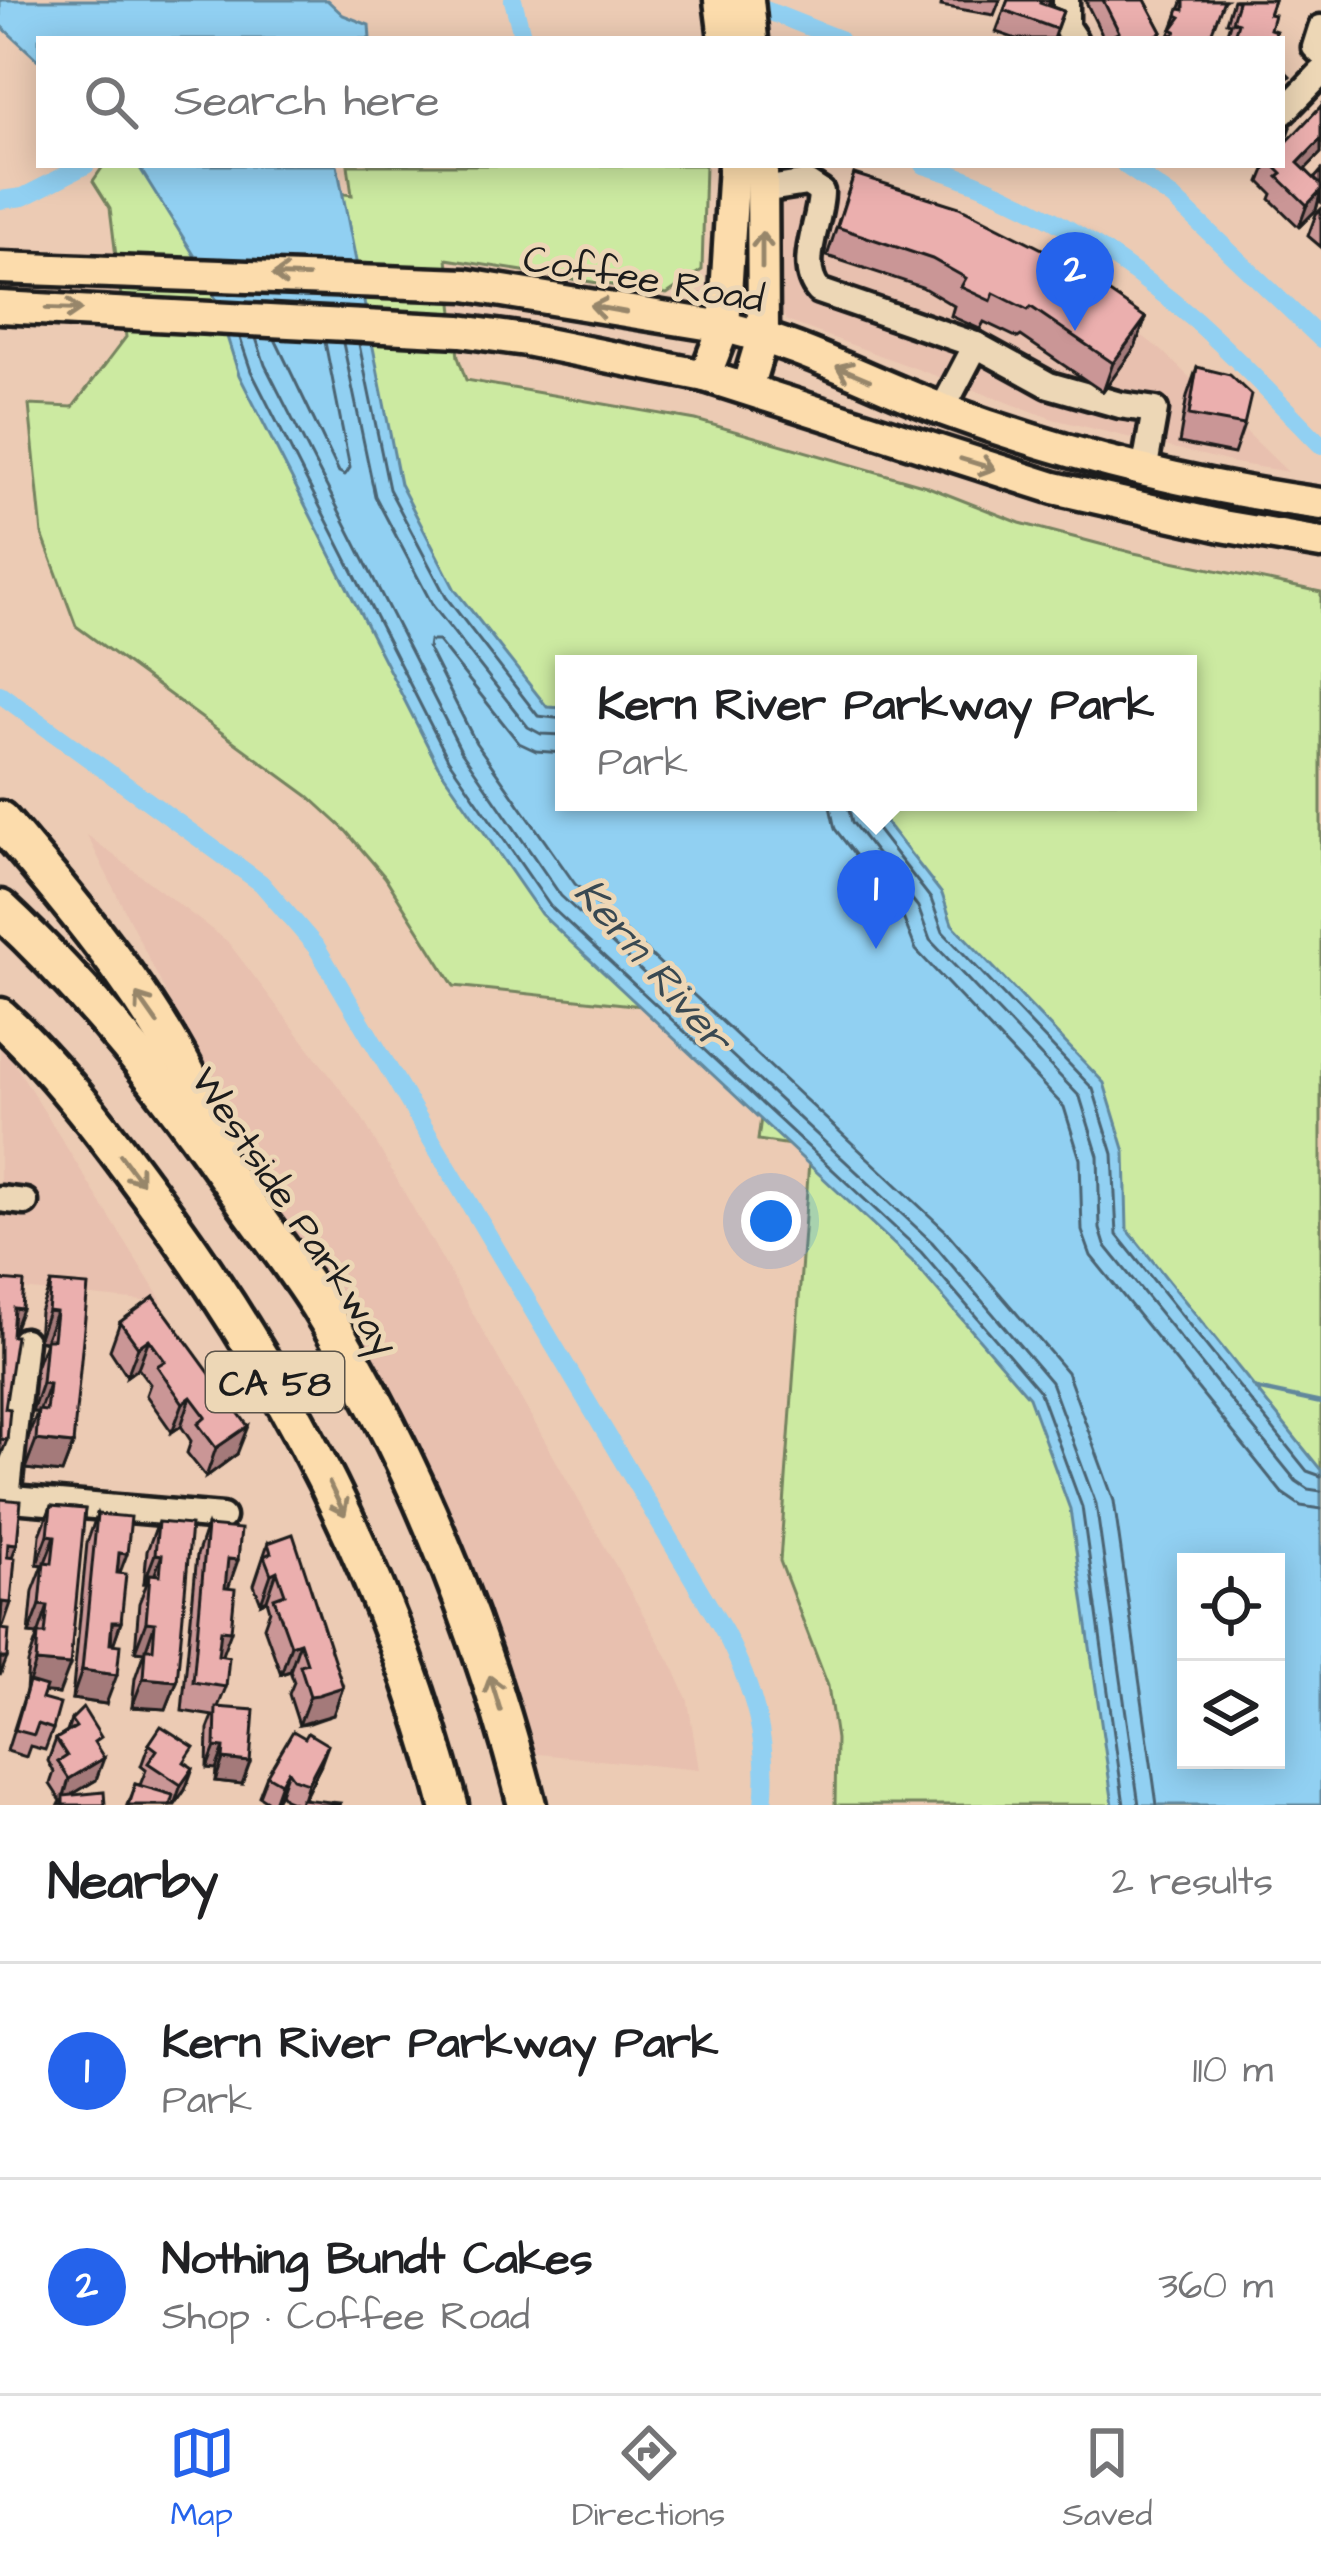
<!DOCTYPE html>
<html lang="en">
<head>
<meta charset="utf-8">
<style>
	:root { --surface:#fff; --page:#f6f6f6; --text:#202124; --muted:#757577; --line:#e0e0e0; --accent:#2563eb }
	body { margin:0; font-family:"Architects Daughter",sans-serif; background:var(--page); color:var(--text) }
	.controls { position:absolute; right:36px; bottom:36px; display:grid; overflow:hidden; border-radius:0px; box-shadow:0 6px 30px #0003 }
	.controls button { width:108px; height:108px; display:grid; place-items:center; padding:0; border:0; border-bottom:3px solid var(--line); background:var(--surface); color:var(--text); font:60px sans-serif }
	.you { position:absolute; left:771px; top:1221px; width:42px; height:42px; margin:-30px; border:9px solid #fff; border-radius:50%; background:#1a73e8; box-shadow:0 0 0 18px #1a73e833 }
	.badge { display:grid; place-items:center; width:78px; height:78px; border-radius:50%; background:var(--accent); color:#fff; font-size:39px; font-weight:700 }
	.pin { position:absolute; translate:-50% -99px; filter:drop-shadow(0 3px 6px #0008) }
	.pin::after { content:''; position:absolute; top:63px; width:42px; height:36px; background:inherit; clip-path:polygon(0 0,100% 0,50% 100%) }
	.popup { position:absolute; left:555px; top:655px; width:642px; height:156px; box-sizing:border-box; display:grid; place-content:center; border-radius:0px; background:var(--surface); filter:drop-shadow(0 3px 9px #0005); font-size:39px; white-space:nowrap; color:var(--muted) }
	.popup b { font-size:45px; color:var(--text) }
	.popup::after { content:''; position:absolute; left:50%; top:100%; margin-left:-24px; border:24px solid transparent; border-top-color:var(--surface) }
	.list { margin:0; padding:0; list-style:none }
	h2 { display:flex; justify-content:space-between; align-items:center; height:156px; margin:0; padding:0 48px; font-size:51px }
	h2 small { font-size:39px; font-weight:400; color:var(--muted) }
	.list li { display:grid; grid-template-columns:78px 1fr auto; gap:36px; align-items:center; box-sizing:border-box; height:216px; padding:0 48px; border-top:3px solid var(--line) }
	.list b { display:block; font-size:45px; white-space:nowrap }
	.list p { margin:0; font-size:39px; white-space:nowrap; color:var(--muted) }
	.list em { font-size:39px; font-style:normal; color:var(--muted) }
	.icon { flex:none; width:66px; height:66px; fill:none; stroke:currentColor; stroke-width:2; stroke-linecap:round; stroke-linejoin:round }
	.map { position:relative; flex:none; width:1321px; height:1805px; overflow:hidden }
	.search { position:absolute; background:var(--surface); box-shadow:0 6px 30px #0003; left:36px; right:36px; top:36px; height:132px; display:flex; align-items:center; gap:30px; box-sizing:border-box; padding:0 42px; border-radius:0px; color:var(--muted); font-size:45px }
	.sheet { height:588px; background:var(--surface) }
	nav { display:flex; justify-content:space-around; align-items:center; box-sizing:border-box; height:168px; border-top:3px solid var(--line); background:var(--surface); font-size:33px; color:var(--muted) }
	nav a { display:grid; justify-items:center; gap:6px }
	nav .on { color:var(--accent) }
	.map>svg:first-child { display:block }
	.built { fill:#e8c0af }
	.green { fill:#cceaa1; stroke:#74835e; stroke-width:3; fill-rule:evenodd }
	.water { fill:#91d0f2; stroke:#62889c; stroke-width:3; fill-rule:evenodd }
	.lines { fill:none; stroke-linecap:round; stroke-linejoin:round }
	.shore { stroke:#4b6472; stroke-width:3 }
	.stream { stroke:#62889c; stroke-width:4.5 }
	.canal { stroke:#91d0f2; stroke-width:18 }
	.minor-casing { stroke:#1c1c1c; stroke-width:33 }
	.major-casing { stroke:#1c1c1c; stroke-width:39 }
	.highway-casing { stroke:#1c1c1c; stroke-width:45 }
	.minor { stroke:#edd7b6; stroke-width:24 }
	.major { stroke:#fcdcac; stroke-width:30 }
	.highway { stroke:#fcdcac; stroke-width:36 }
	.wall { fill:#ca9696; stroke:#1c1c1c; stroke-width:3 }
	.shaded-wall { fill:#a47a7a; stroke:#1c1c1c; stroke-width:3 }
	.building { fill:#ebafae; stroke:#1c1c1c; stroke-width:3 }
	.oneway { stroke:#97866b }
	.labels { text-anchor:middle; stroke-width:10; stroke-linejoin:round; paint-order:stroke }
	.shield { fill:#edd7b6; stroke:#5b544a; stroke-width:3 }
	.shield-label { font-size:36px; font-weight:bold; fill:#1c1c1c }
	.street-label { font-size:39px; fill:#1c1c1c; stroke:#edd7b6 }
	.water-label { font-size:42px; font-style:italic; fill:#394952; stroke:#edd7b6 }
</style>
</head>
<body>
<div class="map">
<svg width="1321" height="1805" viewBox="0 0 1321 1805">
	<rect width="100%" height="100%" fill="#eccbb4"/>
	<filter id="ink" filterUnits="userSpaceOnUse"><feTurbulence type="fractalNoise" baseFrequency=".00833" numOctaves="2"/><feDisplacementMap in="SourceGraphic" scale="24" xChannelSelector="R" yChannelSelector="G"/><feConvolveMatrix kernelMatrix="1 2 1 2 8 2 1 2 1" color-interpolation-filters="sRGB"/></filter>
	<g filter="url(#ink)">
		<g class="built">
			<polygon points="780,174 940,217 1078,287 1161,350 1288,472 1235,463 1053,419 787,321 777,305"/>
			<polygon points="87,835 227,941 361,1116 673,1667 688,1701 699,1770 530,1753 503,1668"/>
			<polygon points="0,1034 10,1056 163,1303 0,1287"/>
		</g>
		<path class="green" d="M104,165H134L352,195L348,165H705L702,270L667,294L447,259L458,357L466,380L696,420L926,486L1020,523L1134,553L1321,592V1805H835L836,1739L828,1686L780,1561L810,1148L758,1140L774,1020L454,986L385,877L346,831L308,796L76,626L42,534L29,405L73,407L126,337L110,208L93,181ZM564,664H1188V802H564ZM1186,1562H1276V1760H1186Z"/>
		<g class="water">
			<polygon points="0,0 327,0 343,15 369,25 370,39 39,39 39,61 0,25"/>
			<path d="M138,165H337L400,484L455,590L547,707L564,708V802H870L942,894L952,924L1104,1083L1125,1152L1127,1229L1321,1470V1805H1113L1070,1509L1029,1397L912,1261L541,914L438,766L239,375L209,279ZM1186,1562H1276V1760H1186Z"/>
		</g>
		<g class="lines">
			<g class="shore">
				<polyline points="240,338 251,371 448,759 550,906 921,1252 1039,1390 1082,1507 1124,1805"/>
				<polyline points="256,338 265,365 461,751 561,896 932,1242 1051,1382 1096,1504 1139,1805"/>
				<polyline points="275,339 339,472 345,475 350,468 325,342"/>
				<polyline points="343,343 375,496 433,606 528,727 541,734 564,735"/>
				<polyline points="359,344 389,489 446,597 538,716 564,719"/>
				<polyline points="564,753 536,751 519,743 438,641 429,641 428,648 476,743 575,884 945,1230 1067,1372 1114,1501 1157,1805"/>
				<polyline points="829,802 835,829 902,915 916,950 1064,1107 1080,1159 1082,1231 1091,1256 1282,1493 1301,1506 1321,1509"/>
				<polyline points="847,802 852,822 918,907 930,940 1080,1097 1098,1156 1100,1229 1105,1245 1296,1481 1308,1489 1321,1491"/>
				<polyline points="862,802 865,814 931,899 943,932 1093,1089 1113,1154 1117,1235 1307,1471 1321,1476"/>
			</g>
			<polyline class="stream" points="1256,1389 1321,1403"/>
			<g class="canal">
				<polyline points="513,0 523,39"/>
				<polyline points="743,1 839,39"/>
				<path d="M924,165C1023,194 1118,254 1196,321C1240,360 1280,404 1321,445"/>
				<polyline points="1125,165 1173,198 1321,339"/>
				<polyline points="0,200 23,197 86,165"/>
				<path d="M0,694L261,883L317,948L724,1631C753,1687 770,1742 763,1805"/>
			</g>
			<defs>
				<g id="minor">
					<polyline points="1066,0 1066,27 1074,39"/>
					<polyline points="1321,28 1315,47 1321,53"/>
					<polyline points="1282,113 1321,73"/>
					<path d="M762,190L807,183L821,192C821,222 796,265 819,291L976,345L1049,385L1120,405L1155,410L1144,472"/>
					<polyline points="942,410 976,345"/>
					<polyline points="0,1199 25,1202"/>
					<polyline points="0,1498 222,1517"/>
					<polyline points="7,1499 24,1341"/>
				</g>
				<g id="major">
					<polyline points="720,0 725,39"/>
					<polyline points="748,0 752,39"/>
					<path d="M0,268L466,285L724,327C802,344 872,384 947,411C1069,456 1192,486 1321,504"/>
					<polyline points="0,307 460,331 526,340 705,376 1054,488 1222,526 1321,543"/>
					<polyline points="705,376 724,327 734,165"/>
					<polyline points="747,388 763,335 762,165"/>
				</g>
				<g id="highway">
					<path d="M0,820C81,915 169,1018 215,1135"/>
					<path d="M0,909C92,994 168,1091 239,1193C265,1230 294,1266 318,1304C414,1458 482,1630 527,1805"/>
					<path d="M0,1017C56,1068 103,1131 148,1192C286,1377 390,1581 449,1805"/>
				</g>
			</defs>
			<use href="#minor" class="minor-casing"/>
			<use href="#major" class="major-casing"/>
			<use href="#highway" class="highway-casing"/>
			<use href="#minor" class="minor"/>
			<use href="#major" class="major"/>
			<use href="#highway" class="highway"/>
		</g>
		<g class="wall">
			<polygon points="942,0 1000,0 994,15 941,6"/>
			<polygon points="1008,0 1050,0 1048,5 1063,11 1053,39 1016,39 996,32"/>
			<polygon points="1085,0 1145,0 1162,32 1159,39 1104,39"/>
			<polygon points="1183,0 1225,0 1168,39"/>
			<polygon points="1233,0 1274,0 1269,14 1270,29 1274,39 1225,39 1230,23 1226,22"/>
			<polygon points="1321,106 1321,153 1305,169 1314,179 1321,171 1321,202 1319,200 1316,210 1299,227 1270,199 1272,194 1260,182 1267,165 1282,165"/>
			<polygon points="854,174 1146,318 1135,347 1103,392 1021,336 1018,338 984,322 980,329 951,316 954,306 922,287 827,256"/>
			<polygon points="1321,209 1321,247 1308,236 1316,214"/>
			<polygon points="1197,367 1244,425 1234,454 1179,443 1187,396"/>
			<polygon points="0,1280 12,1336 5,1408 7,1440 0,1458"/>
			<polygon points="51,1283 73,1444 62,1473 25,1469 28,1439 37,1412 32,1412 36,1368 45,1342 38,1340 40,1312"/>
			<polygon points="154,1297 237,1454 206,1477 187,1453 191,1441 181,1426 172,1432 146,1395 150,1384 138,1368 127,1376 110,1350 120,1322"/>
			<polygon points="51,1506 85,1509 59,1694 44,1692 42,1699 53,1729 45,1750 30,1746 26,1757 7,1751 26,1691 28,1663 37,1637 38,1635 29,1634 33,1591 43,1565 37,1564 40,1535"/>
			<polygon points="97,1514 120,1574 121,1622 113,1644 106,1704 72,1699 87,1543"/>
			<polygon points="158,1522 177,1681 166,1709 132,1707 135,1678 144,1652 135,1651 139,1603 147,1583 144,1583 147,1551"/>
			<polygon points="207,1526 228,1589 222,1656 226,1687 218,1707 242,1784 215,1781 216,1769 207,1768 208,1729 213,1716 182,1711 197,1555"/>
			<polygon points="268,1543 343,1687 333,1715 307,1724 299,1725 289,1694 294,1682 290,1671 281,1674 264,1627 270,1610 267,1600 261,1603 254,1585"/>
			<polygon points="71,1720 97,1748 96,1780 70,1795 63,1805 59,1805 61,1801 50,1784 54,1772 48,1761 56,1739 67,1732"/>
			<polygon points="149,1744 188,1764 185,1790 175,1805 127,1805 135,1784 140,1785 146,1770 141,1766"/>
			<polygon points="320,1767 303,1799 339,1805 299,1805 285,1799 280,1793 273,1805 259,1796 267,1775"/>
		</g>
		<g class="shaded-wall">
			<polygon points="1291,127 1286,142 1282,146 1282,136"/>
			<polygon points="1321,139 1321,153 1290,185 1298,163"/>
			<polygon points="1321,190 1316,210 1299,227 1307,205"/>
			<polygon points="1146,318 1135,347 1103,392 1113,363"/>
			<polygon points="14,1308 22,1309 11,1338"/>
			<polygon points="48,1311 56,1312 45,1341 38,1340"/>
			<polygon points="149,1339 138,1368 127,1376 138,1347"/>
			<polygon points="42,1383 49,1384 39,1412 32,1412"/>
			<polygon points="191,1397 181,1426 172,1432 183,1403"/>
			<polygon points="248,1426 237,1454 206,1477 216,1448"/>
			<polygon points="36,1440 73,1444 62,1473 25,1469"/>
			<polygon points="48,1535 55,1536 44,1565 37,1564"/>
			<polygon points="8,1543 17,1544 6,1573"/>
			<polygon points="119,1553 127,1554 116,1583"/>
			<polygon points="155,1554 162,1555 151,1584 150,1574 147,1583 144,1583"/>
			<polygon points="228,1559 238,1560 228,1589 217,1588"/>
			<polygon points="277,1571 267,1600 261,1603 271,1574"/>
			<polygon points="2,1602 11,1603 1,1632 0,1632"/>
			<polygon points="40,1605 48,1606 38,1635 29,1634"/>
			<polygon points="112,1622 121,1622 111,1651"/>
			<polygon points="146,1622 155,1623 145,1652 135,1651"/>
			<polygon points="221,1630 231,1631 220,1660 210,1659"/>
			<polygon points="300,1642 290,1671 281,1674 291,1645"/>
			<polygon points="0,1658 7,1658 0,1676"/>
			<polygon points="36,1662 70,1665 59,1694 26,1691"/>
			<polygon points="82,1670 117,1675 106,1704 72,1699"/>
			<polygon points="143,1678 177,1681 166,1709 132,1707"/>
			<polygon points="343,1687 333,1715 299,1725 310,1696"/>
			<polygon points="328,1745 320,1767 301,1805 308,1783"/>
			<polygon points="215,1747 224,1748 216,1769 207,1768"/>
			<polygon points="104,1758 96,1780 63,1800 69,1779"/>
			<polygon points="223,1759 250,1762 242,1784 215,1781"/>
			<polygon points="193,1768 185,1790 174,1805 181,1785"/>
			<polygon points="288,1771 280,1793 273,1805 281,1783"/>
		</g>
		<g class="building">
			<polygon points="1008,0 1041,0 1040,3 1063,11 1056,29 1004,10"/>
			<polygon points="1103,0 1145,0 1162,32 1149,39 1107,39 1119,32"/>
			<polygon points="1184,0 1224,0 1209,39 1168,39 1170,34 1174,35 1176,31 1172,29 1181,17 1177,15 1179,9 1184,10"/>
			<polygon points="1234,0 1274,0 1269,14 1274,15 1270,29 1276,31 1274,39 1233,39 1238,23 1232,21 1238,2"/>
			<polygon points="1282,68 1290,76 1282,84"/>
			<polygon points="1321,106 1321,139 1298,163 1321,185 1321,190 1307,205 1278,177 1282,174 1273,165 1282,165 1282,147"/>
			<polygon points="1282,118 1291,127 1282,136"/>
			<polygon points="854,174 959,207 1056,256 1146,318 1113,363 1031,307 1028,310 994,293 991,301 961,287 966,278 932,259 837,227"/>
			<polygon points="1197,367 1230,375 1251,395 1244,425 1189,415"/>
			<polygon points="0,1280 24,1282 22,1309 14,1308 12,1336 16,1336 5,1408 10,1409 7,1440 0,1439"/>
			<polygon points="51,1283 88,1286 73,1444 36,1440 38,1410 46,1411 49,1384 42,1383 46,1339 53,1339 56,1312 48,1311"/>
			<polygon points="154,1297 248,1426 216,1448 198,1424 206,1417 191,1397 183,1403 157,1366 165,1361 149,1339 138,1347 120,1322"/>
			<polygon points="0,1499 21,1501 17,1544 8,1543 7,1557 15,1558 11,1603 2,1602 0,1627"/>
			<polygon points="51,1506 85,1509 70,1665 36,1662 38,1634 45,1634 48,1606 40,1605 44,1562 52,1563 55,1536 48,1535"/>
			<polygon points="97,1514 131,1517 127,1554 119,1553 117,1573 126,1574 121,1622 112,1622 110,1644 120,1645 117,1675 82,1670"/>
			<polygon points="158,1522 191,1525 177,1681 143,1678 145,1649 153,1649 155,1623 146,1622 150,1574 160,1575 162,1555 155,1554"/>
			<polygon points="207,1526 241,1529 238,1560 228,1559 225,1588 235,1589 231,1631 221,1630 218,1655 229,1657 226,1687 193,1682"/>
			<polygon points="293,1534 343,1687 318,1695 310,1696 300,1665 307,1663 300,1642 291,1645 274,1598 285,1594 277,1571 271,1574 264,1556 271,1553 268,1543"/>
			<polygon points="0,1629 9,1630 7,1658 0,1658"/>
			<polygon points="29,1682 46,1687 42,1699 60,1704 53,1729 38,1724 34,1735 15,1730"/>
			<polygon points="216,1707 254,1710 250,1762 223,1759 224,1748 215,1747"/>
			<polygon points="83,1708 101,1737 94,1742 104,1758 69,1779 58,1762 67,1756 56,1739 76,1727 71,1720"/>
			<polygon points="161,1726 194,1747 184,1762 193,1768 181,1785 148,1763 157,1750 149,1744"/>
			<polygon points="293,1731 305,1738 308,1733 328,1745 308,1783 293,1778 288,1771 281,1783 267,1775"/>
			<polygon points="135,1784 173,1795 170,1805 128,1805"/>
			<polygon points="104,1792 105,1805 63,1805 63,1796"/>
			<polygon points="301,1799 340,1803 339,1805 300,1805"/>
		</g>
		<defs><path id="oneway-shaft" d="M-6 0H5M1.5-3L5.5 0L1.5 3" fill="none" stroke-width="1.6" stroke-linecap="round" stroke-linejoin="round" transform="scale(3)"/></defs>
		<g class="oneway">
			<use href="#oneway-shaft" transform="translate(762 250) rotate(-90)"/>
			<use href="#oneway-shaft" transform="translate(290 276) rotate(-178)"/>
			<use href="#oneway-shaft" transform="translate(64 309) rotate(2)"/>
			<use href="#oneway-shaft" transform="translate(608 309) rotate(-170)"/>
			<use href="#oneway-shaft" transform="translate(853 373) rotate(-157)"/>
			<use href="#oneway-shaft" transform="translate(978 464) rotate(17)"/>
			<use href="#oneway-shaft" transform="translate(147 1009) rotate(-125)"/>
			<use href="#oneway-shaft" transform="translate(131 1169) rotate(53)"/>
			<use href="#oneway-shaft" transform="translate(337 1499) rotate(64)"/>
			<use href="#oneway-shaft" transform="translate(495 1693) rotate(-107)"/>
		</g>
	</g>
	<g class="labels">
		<rect class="shield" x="206" y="1352" width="138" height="60" rx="9"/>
		<g class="shield-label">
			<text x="275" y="1395">CA 58</text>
		</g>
		<g class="street-label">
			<text transform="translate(644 277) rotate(10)" y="14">Coffee Road</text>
			<text transform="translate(296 1211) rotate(56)" y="14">Westside Parkway</text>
		</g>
		<g class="water-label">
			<text transform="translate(654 964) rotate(49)" y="15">Kern River</text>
		</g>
	</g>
</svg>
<div class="controls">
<button><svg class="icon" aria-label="locate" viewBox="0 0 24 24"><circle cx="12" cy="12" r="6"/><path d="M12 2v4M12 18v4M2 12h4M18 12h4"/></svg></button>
<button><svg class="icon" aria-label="layers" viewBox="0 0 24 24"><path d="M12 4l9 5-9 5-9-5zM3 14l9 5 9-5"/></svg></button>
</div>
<div class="you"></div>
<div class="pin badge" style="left:876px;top:949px">1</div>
<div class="popup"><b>Kern River Parkway Park</b>Park</div>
<div class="pin badge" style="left:1075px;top:331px">2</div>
<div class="search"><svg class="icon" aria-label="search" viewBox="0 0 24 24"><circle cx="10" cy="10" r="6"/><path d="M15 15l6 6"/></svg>Search here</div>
</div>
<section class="sheet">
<h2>Nearby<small>2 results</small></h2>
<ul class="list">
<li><span class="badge">1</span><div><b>Kern River Parkway Park</b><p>Park</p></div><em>110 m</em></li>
<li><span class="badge">2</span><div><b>Nothing Bundt Cakes</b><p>Shop · Coffee Road</p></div><em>360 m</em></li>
</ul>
</section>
<nav>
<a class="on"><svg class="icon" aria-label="map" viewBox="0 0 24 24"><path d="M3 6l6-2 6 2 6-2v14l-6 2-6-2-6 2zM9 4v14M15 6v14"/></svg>Map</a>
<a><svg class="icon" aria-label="directions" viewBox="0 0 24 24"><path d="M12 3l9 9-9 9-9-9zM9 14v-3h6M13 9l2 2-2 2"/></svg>Directions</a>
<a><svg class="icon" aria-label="saved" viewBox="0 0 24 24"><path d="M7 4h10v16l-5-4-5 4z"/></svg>Saved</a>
</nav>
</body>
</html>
